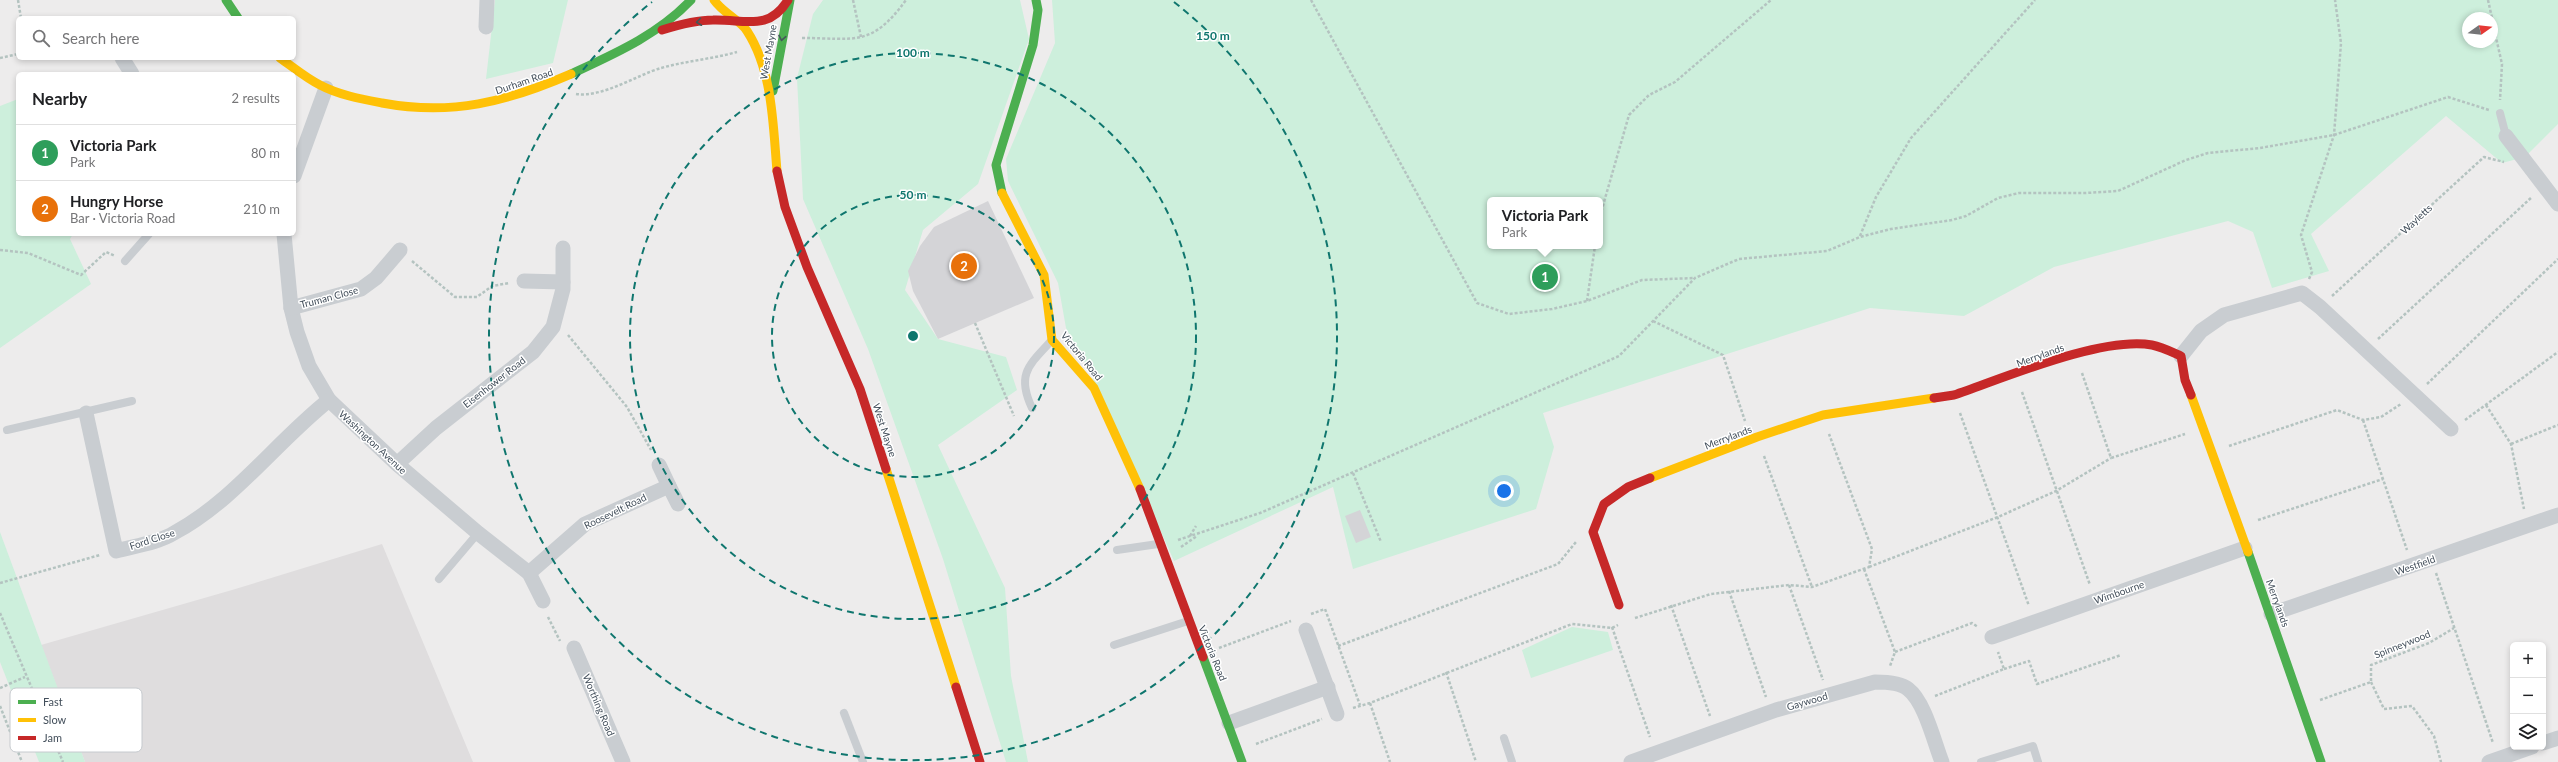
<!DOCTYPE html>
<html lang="en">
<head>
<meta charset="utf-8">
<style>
	:root { --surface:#fff; --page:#f2f2f2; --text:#202124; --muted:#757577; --line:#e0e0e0; --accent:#0b8043 }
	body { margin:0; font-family:Lato,sans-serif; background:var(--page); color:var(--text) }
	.controls { position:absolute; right:12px; bottom:12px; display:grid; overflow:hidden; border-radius:6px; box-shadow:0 2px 6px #0003 }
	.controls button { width:36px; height:36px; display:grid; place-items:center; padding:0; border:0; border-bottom:1px solid var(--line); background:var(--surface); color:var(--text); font:20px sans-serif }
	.compass { position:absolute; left:2462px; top:12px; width:36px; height:36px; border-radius:50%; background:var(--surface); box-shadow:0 2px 6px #0003; rotate:75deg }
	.you { position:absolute; left:1504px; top:491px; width:14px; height:14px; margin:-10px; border:3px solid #fff; border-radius:50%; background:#1a73e8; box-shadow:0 0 0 6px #1a73e833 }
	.badge { display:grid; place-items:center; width:26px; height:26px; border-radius:50%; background:var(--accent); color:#fff; font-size:13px; font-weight:700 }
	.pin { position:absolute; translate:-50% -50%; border:2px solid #fff; box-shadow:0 1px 4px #0006 }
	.popup { position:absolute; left:1487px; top:197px; width:116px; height:52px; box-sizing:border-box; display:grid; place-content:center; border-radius:6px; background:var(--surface); filter:drop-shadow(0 1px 3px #0005); font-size:13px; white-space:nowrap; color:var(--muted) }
	.popup b { font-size:15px; color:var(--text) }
	.popup::after { content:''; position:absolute; left:50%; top:100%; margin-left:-8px; border:8px solid transparent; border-top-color:var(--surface) }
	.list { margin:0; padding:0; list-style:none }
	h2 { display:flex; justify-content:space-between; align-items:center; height:52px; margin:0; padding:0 16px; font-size:17px }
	h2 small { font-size:13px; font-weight:400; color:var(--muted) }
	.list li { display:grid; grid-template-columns:26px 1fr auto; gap:12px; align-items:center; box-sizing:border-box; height:56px; padding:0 16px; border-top:1px solid var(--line) }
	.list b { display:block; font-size:15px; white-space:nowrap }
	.list p { margin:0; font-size:13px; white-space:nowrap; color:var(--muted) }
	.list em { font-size:13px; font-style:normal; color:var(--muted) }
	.icon { flex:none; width:22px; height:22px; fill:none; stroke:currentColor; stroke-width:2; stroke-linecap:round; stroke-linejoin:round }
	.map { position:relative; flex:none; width:2558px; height:762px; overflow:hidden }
	.search { position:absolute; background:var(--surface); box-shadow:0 2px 6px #0003; left:16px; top:16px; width:280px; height:44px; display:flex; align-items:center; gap:10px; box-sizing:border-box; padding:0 14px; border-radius:6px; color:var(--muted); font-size:15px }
	.panel { position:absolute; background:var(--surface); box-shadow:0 2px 6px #0003; left:16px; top:72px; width:280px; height:164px; border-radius:6px }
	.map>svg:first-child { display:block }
	.education { fill:#dfddde }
	.green { fill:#cdefdc; fill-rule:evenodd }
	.building { fill:#d4d4d7 }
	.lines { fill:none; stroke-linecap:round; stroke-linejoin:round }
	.path { stroke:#b4c3c0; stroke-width:2.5; stroke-dasharray:3 2; stroke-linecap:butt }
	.lane { stroke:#c9cdd1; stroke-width:8 }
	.street { stroke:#c9cdd1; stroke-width:15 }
	.fast { stroke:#4caf50; stroke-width:9 }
	.slow { stroke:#ffc107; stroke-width:9 }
	.jam { stroke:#c62828; stroke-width:9 }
	.oneway { stroke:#435859 }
	.ring { fill:none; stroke:#0f766e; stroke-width:2; stroke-dasharray:7 5 }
	.labels { text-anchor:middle; stroke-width:3; stroke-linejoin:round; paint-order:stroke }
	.street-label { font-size:10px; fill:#424e5a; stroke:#fff }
	.key { fill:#fff; stroke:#c6cace; stroke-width:1 }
	.key-label { font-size:11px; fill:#424e5a }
	.centre { fill:#0f766e; stroke:#fff; stroke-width:2 }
	.ring-label { font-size:12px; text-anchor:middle; font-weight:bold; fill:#0f766e; stroke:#fff; stroke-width:3; stroke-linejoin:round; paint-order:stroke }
</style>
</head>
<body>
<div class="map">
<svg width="2558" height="762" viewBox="0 0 2558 762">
	<rect width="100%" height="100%" fill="#edecec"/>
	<polygon class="education" points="382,544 473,762 85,762 41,645 232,590"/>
	<g class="green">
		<polygon points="495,0 568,0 553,63 486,79"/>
		<polygon points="823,0 1020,0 1029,39 978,184 923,230 905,290 938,339 1006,357 1017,390 938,445 1005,588 1011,676 1028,762 1006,762 943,559 868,349 803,199 797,78 813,14"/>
		<path d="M1052,0H2558V124L2525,157L2502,163L2446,116L2311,234L2329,271L2272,288L2253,232L2228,221L2054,267L1964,316L1870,308L1543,413L1554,447L1536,509L1353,569L1333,487L1174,561L1090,372L1066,328L1058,283L1008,181L1006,159L1055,43ZM2468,18H2492V42H2468ZM1490,200H1600V246H1490Z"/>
		<polygon points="18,99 18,234 73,234 70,239 91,284 0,348 0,106"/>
		<polygon points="0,532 85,762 39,762 0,662"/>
		<polygon points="1572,627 1608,632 1613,650 1531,678 1522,650"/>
	</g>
	<g class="building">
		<polygon points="988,201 1034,298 938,339 913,291 908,271 920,246 934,227"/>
		<polygon points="1360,510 1371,537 1356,543 1345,516"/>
	</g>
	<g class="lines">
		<g class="path">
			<polyline points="18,0 21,18"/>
			<polyline points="853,0 861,37"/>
			<polyline points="1311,0 1477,303 1509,314 1552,309 1587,301 1642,280 1695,278"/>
			<polyline points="2488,0 2492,18"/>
			<polyline points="2492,20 2502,64 2500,100"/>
			<path d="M802,38C855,38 871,48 906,0"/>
			<polyline points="0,58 18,54"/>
			<path d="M576,94C602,98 637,75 661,68C686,61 712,59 737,52"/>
			<polyline points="1600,216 1629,115 1649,95 1675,82 1771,0"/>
			<polyline points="1860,236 1876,197 1911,138 2035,0"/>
			<polyline points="0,250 28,253 81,275 106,252 115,256"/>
			<polyline points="412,261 455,297 477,297 492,286 509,283"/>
			<polyline points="2309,279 2312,272 2301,235 2334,135 2341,43 2335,0"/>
			<polyline points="2332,296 2484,157 2504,162"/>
			<polyline points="1587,301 1595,246"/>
			<polyline points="1653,321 1723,355 1745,421"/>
			<polyline points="975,323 1014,416"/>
			<polyline points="568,335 627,407 651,450"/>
			<polyline points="2378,339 2532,197"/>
			<polyline points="2082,373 2111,458 2185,434"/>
			<polyline points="2427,384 2558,259"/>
			<polyline points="2022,392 2090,585"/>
			<polyline points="2486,405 2511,444 2524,509"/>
			<polyline points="1960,413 2029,606"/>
			<polyline points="2363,420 2407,550"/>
			<polyline points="2465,420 2558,352"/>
			<polyline points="2511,444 2558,425"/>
			<polyline points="2229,446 2337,410 2363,420 2381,417 2401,404"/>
			<polyline points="1764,456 1812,587"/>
			<polyline points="1353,473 1381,542"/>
			<polyline points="2258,520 2383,479"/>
			<polyline points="1190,536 1196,526"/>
			<polyline points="1178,540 1260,513 1619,356 1695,278 1739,259 1827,251 1860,237 1891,229 1952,220 1966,216 1998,198 2019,193 2086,193 2118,191 2186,160 2208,153 2260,148 2334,135 2448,97 2489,110"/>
			<polyline points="1181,547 1197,536"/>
			<polyline points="1869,567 1998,517 2056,491 2111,458"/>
			<polyline points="1864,569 1895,652 1890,666"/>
			<polyline points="2436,573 2493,743"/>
			<polyline points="0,583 100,555"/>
			<polyline points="1789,585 1823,680"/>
			<polyline points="1729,591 1766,697"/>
			<polyline points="1671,605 1710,716"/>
			<polyline points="0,613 63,762"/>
			<polyline points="1311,614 1325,609 1360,705"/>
			<polyline points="548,617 560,641"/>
			<polyline points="1635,618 1711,594 1789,585 1812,587 1869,567 1872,549 1829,434"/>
			<polyline points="1612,627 1650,737"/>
			<polyline points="1338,646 1558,564 1576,542"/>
			<polyline points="1219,648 1291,621"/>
			<polyline points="1895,652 1972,623 1978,627"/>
			<polyline points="2004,669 2029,661 2037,684 2121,655"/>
			<polyline points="1446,672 1476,762"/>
			<polyline points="2371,682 2384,709 2412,706 2434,736 2441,762"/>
			<polyline points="0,688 25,677"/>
			<polyline points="1935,696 2004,669 1998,652"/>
			<polyline points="2320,700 2371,682 2371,665 2429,643 2454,628"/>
			<polyline points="1370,703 1390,762"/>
			<polyline points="0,706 22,762"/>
			<polyline points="1353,708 1370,703 1572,624 1612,628 1618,625"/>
			<polyline points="1256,744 1322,719"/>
		</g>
		<g class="lane">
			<polyline points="2500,113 2506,136"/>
			<polyline points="125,261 149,234"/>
			<path d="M1032,408C1016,374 1029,365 1052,340"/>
			<polyline points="7,430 132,401"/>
			<polyline points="1117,550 1158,544"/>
			<polyline points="439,579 478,533"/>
			<polyline points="1114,645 1188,621"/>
			<polyline points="844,713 863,762"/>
			<polyline points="1504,738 1512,762"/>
			<polyline points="1981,762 2033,746 2038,762"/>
		</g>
		<g class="street">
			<polyline points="486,27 487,0"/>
			<polyline points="122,58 132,74"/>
			<polyline points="2506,136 2558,204"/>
			<polyline points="294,176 326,88"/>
			<polyline points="284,234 291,308 297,332 309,366 329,400 397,464 478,533 529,573 543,601"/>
			<polyline points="524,281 563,282"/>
			<polyline points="291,308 361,289 376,278 400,250"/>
			<polyline points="2181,356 2201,331 2224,315 2302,293 2320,307 2451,429"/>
			<path d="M86,413L116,551C134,546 158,543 174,533C234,501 276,442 329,400"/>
			<polyline points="397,464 436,428 533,352 553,327 563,289 563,248"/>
			<polyline points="659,465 669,486"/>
			<polyline points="529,573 585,524 669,486 678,504"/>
			<polyline points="2271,614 2558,515"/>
			<polyline points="1306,630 1337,714"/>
			<polyline points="1992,637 2245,548"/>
			<polyline points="574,648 623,762"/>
			<polyline points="1229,723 1328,687"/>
			<polyline points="2543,743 2558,738"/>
			<path d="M1631,762L1776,710L1875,682C1884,682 1901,683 1908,689C1925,702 1934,742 1942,762"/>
			<polyline points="2489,762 2532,747"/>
		</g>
		<g class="fast">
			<polyline points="226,0 238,18"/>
			<path d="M571,74C614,54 658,35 691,0"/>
			<polyline points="773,91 790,0"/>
			<polyline points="1002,193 996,165 1033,45 1038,10 1036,0"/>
			<polyline points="2248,552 2321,762"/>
			<polyline points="1203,657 1242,762"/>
		</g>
		<g class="slow">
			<path d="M714,0C723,13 740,20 747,31C773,71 773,126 777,171"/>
			<path d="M280,58C293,67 306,78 320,85C339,95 361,99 382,103C452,116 506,102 571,74"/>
			<polyline points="1002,193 1044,275 1052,340 1094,388 1140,489"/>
			<polyline points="2191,395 2248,552"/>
			<polyline points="886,469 956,687"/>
			<polyline points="1650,478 1757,437 1823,415 1934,398"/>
		</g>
		<g class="jam">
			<path d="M662,30C678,25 696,20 713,20C745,19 768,32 788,0"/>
			<polyline points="777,171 785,207 807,267 860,389 886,469"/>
			<path d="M1934,398L1954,395C2004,378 2102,336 2152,345C2162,347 2172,352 2181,356L2185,380L2191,395"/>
			<polyline points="1140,489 1203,657"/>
			<polyline points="1619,605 1593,532 1604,504 1628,487 1650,478"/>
			<polyline points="956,687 980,762"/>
		</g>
	</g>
	<defs><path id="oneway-chevron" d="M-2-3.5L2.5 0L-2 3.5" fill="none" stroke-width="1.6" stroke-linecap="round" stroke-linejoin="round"/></defs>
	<g class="oneway">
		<use href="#oneway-chevron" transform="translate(699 22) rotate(173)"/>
		<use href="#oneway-chevron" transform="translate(782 38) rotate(101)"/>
	</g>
	<g class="ring">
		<circle cx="913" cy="336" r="141"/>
		<circle cx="913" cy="336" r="283"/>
		<path d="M1174 2A424 424 0 1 1 652 2"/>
	</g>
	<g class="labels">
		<g class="street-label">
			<text transform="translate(768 52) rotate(-80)" y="4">West Mayne</text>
			<text transform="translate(524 81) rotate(-19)" y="4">Durham Road</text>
			<text transform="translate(2416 219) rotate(-43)" y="4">Wayletts</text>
			<text transform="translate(329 297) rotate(-15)" y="4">Truman Close</text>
			<text transform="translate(2040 355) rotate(-20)" y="4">Merrylands</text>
			<text transform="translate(1082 356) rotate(51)" y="4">Victoria Road</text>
			<text transform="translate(494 382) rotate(-38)" y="4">Eisenhower Road</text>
			<text transform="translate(885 430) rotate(72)" y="4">West Mayne</text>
			<text transform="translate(1728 437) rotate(-21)" y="4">Merrylands</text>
			<text transform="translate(373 442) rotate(43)" y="4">Washington Avenue</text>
			<text transform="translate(615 511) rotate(-26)" y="4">Roosevelt Road</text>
			<text transform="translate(152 539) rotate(-18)" y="4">Ford Close</text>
			<text transform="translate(2415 565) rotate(-19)" y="4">Westfield</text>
			<text transform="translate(2119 592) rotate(-19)" y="4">Wimbourne</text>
			<text transform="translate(2278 603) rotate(70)" y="4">Merrylands</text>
			<text transform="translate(2402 644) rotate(-22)" y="4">Spinneywood</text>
			<text transform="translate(1213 653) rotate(68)" y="4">Victoria Road</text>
			<text transform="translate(1807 701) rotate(-16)" y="4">Gaywood</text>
			<text transform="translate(599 705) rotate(67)" y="4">Worthing Road</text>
		</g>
	</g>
	<rect x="10" y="688" width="132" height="64" rx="6" class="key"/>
	<rect x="18" y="700" width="18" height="4" fill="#4caf50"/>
	<rect x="18" y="718" width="18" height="4" fill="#ffc107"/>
	<rect x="18" y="736" width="18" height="4" fill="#c62828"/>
	<g class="key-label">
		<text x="43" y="706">Fast</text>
		<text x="43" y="724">Slow</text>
		<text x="43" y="742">Jam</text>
	</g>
	<circle cx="913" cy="336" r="6" class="centre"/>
	<g class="ring-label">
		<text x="1213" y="40">150 m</text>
		<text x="913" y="57">100 m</text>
		<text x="913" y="199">50 m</text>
	</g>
</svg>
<div class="controls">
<button>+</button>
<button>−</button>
<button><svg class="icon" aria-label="layers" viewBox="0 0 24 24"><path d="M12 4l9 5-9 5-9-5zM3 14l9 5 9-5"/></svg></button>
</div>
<svg class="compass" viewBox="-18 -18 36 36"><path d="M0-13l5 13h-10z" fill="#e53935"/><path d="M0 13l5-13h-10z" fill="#757577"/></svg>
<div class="you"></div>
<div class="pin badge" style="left:1545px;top:277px;background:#2e9e5b">1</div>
<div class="popup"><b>Victoria Park</b>Park</div>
<div class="pin badge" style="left:964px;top:266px;background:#e8710a">2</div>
<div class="search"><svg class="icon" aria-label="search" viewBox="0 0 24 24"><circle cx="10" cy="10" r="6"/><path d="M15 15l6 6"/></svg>Search here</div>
<section class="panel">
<h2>Nearby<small>2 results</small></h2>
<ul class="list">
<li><span class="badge" style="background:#2e9e5b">1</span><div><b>Victoria Park</b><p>Park</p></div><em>80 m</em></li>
<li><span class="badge" style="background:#e8710a">2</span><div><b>Hungry Horse</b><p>Bar · Victoria Road</p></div><em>210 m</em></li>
</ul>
</section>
</div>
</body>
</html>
